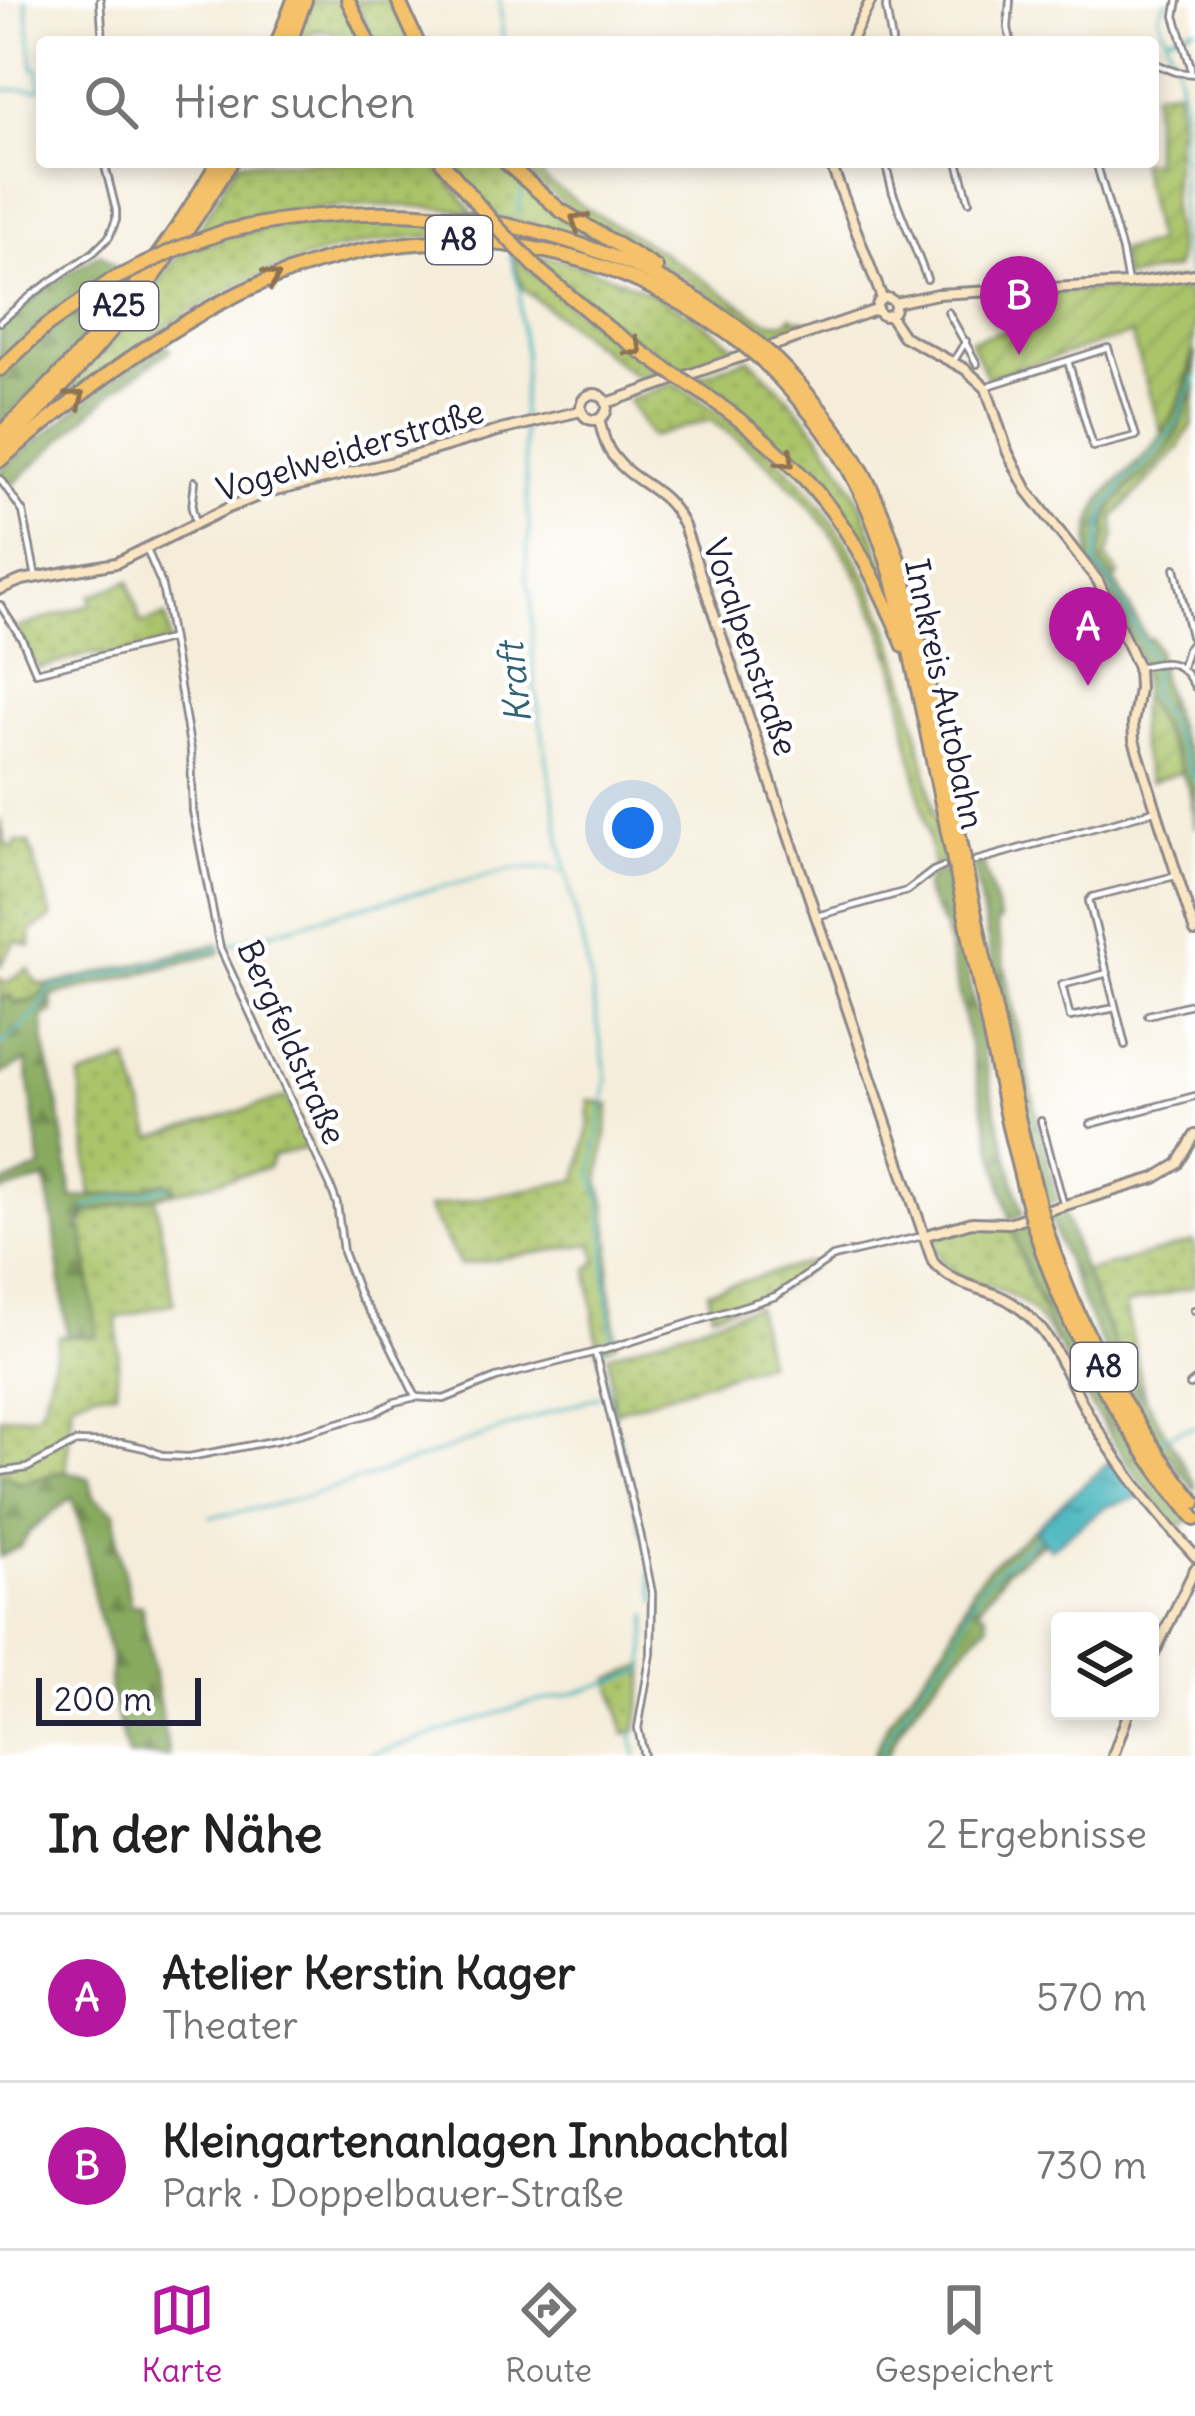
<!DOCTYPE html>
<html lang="de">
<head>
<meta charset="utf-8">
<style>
	:root { --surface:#fff; --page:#f6f6f6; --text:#222; --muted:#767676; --line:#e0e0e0; --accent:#b5179e }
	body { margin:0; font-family:Delius,sans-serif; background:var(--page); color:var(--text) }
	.controls { position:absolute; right:36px; bottom:36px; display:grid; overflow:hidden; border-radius:12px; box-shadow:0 6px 18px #0003 }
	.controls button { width:108px; height:108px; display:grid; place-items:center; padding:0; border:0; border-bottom:3px solid var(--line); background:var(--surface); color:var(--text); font:60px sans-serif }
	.scale { position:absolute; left:36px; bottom:30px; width:165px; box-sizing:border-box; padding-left:12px; border:6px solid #22223b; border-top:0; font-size:33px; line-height:42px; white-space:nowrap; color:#22223b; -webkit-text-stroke:9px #fff; paint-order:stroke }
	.you { position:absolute; left:633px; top:828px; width:42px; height:42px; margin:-30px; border:9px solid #fff; border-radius:50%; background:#1a73e8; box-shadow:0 0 0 18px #1a73e833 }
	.badge { display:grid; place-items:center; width:78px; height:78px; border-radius:50%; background:var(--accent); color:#fff; font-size:39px; font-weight:700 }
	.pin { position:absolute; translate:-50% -99px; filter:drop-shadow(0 3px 6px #0008) }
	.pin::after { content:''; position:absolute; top:63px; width:42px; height:36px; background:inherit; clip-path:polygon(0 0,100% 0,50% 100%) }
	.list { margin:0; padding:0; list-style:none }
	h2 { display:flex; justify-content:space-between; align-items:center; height:156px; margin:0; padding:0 48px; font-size:51px }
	h2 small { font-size:39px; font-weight:400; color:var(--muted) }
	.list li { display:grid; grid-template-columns:78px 1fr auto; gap:36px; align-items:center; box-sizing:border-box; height:168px; padding:0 48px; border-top:3px solid var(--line) }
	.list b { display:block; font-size:45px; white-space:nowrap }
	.list p { margin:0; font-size:39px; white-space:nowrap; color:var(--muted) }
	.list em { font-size:39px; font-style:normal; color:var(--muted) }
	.icon { flex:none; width:66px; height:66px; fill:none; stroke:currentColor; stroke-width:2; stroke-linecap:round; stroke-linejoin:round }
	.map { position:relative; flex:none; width:1195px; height:1756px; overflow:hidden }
	.search { position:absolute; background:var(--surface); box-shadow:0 6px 18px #0003; left:36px; right:36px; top:36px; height:132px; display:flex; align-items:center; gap:30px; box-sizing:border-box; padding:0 42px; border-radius:12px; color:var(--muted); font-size:45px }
	.sheet { height:492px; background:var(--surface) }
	nav { display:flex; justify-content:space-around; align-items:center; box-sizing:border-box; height:168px; border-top:3px solid var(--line); background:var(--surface); font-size:33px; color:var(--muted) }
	nav a { display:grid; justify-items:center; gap:6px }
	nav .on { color:var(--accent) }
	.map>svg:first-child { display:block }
	.grass { fill:url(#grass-dots); stroke:#667352; stroke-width:3 }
	.forest { fill:url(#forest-firs); stroke:#55664c; stroke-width:3 }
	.wetland { fill:url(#wetland-marsh); stroke:#667352; stroke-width:3 }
	.garden { fill:url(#garden-furrows); stroke:#667352; stroke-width:3 }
	.water { fill:url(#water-ripples); stroke:#326a7b; stroke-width:3 }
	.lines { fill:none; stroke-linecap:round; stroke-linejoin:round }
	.stream { stroke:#43b3bb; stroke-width:3 }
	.street-casing { stroke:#8c888a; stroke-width:10 }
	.secondary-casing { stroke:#8c888a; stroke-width:14 }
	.highway-casing { stroke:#8c888a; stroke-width:18 }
	.street { stroke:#fff; stroke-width:4.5 }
	.secondary { stroke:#fbe6c4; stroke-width:8 }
	.highway { stroke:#f5c16b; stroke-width:12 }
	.highway-bridge-casing { stroke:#8c888a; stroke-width:18; stroke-linecap:butt }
	.highway-bridge { stroke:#f5c16b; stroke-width:12 }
	.oneway { stroke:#8c7253 }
	.labels { text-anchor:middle; stroke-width:9; stroke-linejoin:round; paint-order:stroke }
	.shield { fill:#fff; stroke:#646476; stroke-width:3 }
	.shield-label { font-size:30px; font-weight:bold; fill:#22223b }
	.street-label { font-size:33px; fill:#22223b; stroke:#fff }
	.water-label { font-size:36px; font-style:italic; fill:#316375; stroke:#fff }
</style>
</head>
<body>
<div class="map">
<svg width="1195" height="1756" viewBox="0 0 1195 1756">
	<defs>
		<pattern id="grass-dots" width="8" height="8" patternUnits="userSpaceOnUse" patternTransform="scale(3)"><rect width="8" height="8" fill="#abc46a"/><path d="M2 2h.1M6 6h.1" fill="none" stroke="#93a85d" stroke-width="1.8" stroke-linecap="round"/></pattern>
		<pattern id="forest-firs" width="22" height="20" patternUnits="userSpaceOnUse" patternTransform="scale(3)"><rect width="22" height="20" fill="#88aa5e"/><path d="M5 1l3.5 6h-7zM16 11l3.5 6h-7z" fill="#6f8a4f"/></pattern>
		<pattern id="wetland-marsh" width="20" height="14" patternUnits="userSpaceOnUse" patternTransform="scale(3)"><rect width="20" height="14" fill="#abc46a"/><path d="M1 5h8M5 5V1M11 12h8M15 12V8" fill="none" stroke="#93a85d"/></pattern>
		<pattern id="garden-furrows" width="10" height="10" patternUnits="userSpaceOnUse" patternTransform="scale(3)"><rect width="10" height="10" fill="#abc46a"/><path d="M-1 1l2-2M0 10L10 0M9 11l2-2" fill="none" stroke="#93a85d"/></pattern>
		<pattern id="water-ripples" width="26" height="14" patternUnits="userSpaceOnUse" patternTransform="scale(3)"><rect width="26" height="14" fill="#43b3bb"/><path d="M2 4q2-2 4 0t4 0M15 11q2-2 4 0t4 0" fill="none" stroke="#389199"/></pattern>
	</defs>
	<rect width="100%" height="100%" fill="#fff"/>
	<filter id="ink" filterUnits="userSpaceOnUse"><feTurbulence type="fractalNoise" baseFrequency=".00833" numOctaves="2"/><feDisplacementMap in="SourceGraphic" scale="24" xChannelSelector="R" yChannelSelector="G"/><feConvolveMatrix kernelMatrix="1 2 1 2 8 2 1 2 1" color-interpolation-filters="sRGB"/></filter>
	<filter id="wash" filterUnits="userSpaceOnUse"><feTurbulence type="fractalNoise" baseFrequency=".004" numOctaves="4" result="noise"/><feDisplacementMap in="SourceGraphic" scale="48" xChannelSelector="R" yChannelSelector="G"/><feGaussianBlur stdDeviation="2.7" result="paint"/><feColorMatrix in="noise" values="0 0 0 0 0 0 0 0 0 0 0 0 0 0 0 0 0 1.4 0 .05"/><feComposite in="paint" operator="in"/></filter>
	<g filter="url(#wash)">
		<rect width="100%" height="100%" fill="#f5edda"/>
		<g class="grass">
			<polygon points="313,0 341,0 360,42 337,42 333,31 310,32 306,42 297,42"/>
			<polygon points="355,0 394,0 414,42 374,42"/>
			<path d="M238,162H435L473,212C379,199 287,205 196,234Z"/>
			<polygon points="450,162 500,162 561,217 596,240 595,243 554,229 495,217"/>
			<path d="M514,162H534L545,180L587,209L662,252L759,317L770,322L784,323L793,316L794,319L806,321L810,326L771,340C726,299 672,272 620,241C582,218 547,192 514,162Z"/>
			<path d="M400,216L484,224L496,237C372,229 269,259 165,328C127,354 91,383 54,410L51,408L106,350L181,253L225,237L286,223Z"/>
			<path d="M530,253C606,269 678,299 738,349L682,374L583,302Z"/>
			<polygon points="512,254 575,311 660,373 637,377 523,289"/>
			<path d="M749,358C791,398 829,440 855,492C874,529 885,569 896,609H893C862,539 820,478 760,429C738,411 714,396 691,379Z"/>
			<path d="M675,383C708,406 743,427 773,454C897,567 913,708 944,864L933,866C927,823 917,781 908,739C904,718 903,695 897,675C862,559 810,487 710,420L651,437L628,400Z"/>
			<polygon points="129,581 141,624 166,616 170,645 105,658 102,654 90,654 38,669 17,628 92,604 90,596"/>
			<polygon points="0,820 6,845 14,848 16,842 29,843 52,917 31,931 31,946 15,941 0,966"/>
			<polygon points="28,968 36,983 50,985 36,999 15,1004 10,996 0,999 0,978 6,983"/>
			<polygon points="128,1060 153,1138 286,1097 310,1147 274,1156 268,1168 175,1192 174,1187 164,1182 121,1194 91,1197 80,1078"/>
			<polygon points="589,1100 610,1105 599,1182 606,1205 610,1242 609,1280 617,1343 598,1351 588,1269 598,1260 592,1244 460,1265 428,1208 577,1180 589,1128"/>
			<polygon points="155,1196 174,1303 117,1318 119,1354 116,1391 95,1392 72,1401 66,1471 18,1484 0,1478 0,1417 36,1414 44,1402 59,1336 97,1336 83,1230 86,1213"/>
			<path d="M972,1224L1011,1226L1026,1272L1057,1345C1046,1329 1036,1311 1020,1301C977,1272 955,1298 930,1238Z"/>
			<polygon points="1193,1242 1195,1247 1195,1286 1125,1305 1145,1398 1117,1350 1084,1272"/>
			<polygon points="810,1262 812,1266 772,1294 712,1313 708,1291"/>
			<polygon points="756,1306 767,1362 614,1412 608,1355"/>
			<polygon points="646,1665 637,1729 625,1734 610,1679"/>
		</g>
		<g class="forest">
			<polygon points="100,253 118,269 59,307 0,360 0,326 51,284"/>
			<path d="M133,276L63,361L0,424V376C37,335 84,301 133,276Z"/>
			<polygon points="166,343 170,350 114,391 10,487 0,476 0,470 108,384"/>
			<path d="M1195,352V391L1189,400L1183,424L1175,434L1171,446L1144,476L1127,488L1125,495L1110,510L1105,528L1108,535L1102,546L1101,564L1115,580L1147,640L1151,638L1157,649L1161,678L1179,736L1195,764V828L1191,795L1173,750L1142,695L1141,665L1118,604L1114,603L1110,589L1088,562C1090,547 1089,529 1094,515C1101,490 1124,477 1141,459C1165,435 1192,385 1195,352Z"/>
			<path d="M983,862L1000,921L996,923C1015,1017 1034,1109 1058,1201L1047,1205L1003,1014L973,865Z"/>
			<polygon points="946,871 995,1108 1023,1214 1010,1219 984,1111 945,929 927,897 925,887 930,878 936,873"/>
			<polygon points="218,944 220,953 52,996 53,1012 42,1017 46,1051 59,1108 72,1198 121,1194 164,1182 174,1187 175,1192 86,1213 85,1209 78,1230 83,1230 97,1337 67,1336 54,1224 45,1179 0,1192 0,1185 41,1168 26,1061 0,1075 0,999 11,996 15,1004 36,999 50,985"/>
			<path d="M1063,1210L1084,1272L1117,1350L1195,1484V1491C1128,1408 1082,1315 1049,1214Z"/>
			<path d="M1025,1221C1053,1300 1083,1379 1132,1447C1149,1473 1170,1496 1189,1521L1177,1530C1101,1434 1049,1343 1011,1226Z"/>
			<polygon points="66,1471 89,1478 94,1497 115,1512 118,1545 131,1606 141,1605 169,1756 127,1756 110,1689 111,1656 95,1604 86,1546 72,1497 30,1531 21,1546 0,1557 0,1478 8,1475 19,1484"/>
			<path d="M1034,1529L1043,1543L1007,1570L978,1609L986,1613L988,1624C956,1657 903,1714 887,1756H873L889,1721L946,1645L973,1587L988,1568Z"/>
		</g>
		<path class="wetland" d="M1195,391L1192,426L1182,440L1180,447L1114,517L1115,536L1106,557L1119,575L1115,580C1099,562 1095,557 1108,535C1099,498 1155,474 1172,444C1181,428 1185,405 1195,391Z"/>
		<g class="garden">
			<path d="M1177,89C1181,130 1171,171 1172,213C1173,231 1182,253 1175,269L1124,278L1118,251L1156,243L1139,162H1153V94L1156,91Z"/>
			<path d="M1180,280C1183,294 1193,302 1195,314C1195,354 1185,401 1161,432L1131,334L987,378L970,340L1040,321V293L1125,288Z"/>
			<path d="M1142,695L1183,772L1150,782C1139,746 1135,733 1142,695Z"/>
		</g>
		<polygon class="water" points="1112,1459 1140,1497 1105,1507 1050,1549 1034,1529"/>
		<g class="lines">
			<g class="stream">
				<polyline points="26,0 33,68"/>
				<polyline points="500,0 503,42"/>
				<polyline points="1167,0 1158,14 1171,51 1175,56 1183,102 1180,228 1191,289 1195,296"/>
				<polyline points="1168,36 1195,27"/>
				<polyline points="0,90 40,89 39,72 35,67"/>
				<polyline points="525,168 526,162"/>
				<polyline points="517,215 522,190"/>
				<polyline points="510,255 520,289 520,316 525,354 522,414 529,529 526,574 531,596 534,683 565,867 588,967 607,1079 592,1172 600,1198 606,1247 605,1269 612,1335 604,1344 600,1359 642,1533"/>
				<polyline points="1195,377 1192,387 1185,395 1180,419 1148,461 1123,482 1117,496 1106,504 1095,565 1116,590 1153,662 1151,694 1167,720 1195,781"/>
				<path d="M0,1045C19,1030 43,1012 49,989L56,987L220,948L344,911L514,869L552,868L567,873"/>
				<polyline points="85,1209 99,1202 168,1187"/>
				<polyline points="1161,1439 1181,1430 1195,1427"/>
				<path d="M211,1517C346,1497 470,1435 600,1396"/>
				<polyline points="650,1572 656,1602"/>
				<polyline points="635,1731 632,1737 637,1756"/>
				<polyline points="367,1756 526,1704 572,1694 640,1672 645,1668 648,1615"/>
				<polyline points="882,1756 885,1741 927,1679 954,1647 968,1609 983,1585 1000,1568 1038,1537"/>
			</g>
		</g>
	</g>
	<g filter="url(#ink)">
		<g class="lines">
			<defs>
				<g id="street">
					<polyline points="100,0 103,42"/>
					<polyline points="887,0 886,8 892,42"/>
					<polyline points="1010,0 1008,28 1011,42"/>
					<polyline points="1178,0 1175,16 1191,67 1191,73"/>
					<polyline points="1153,63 1176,72 1195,74"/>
					<polyline points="885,162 893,193 927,279"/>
					<polyline points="958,162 969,201"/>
					<polyline points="1096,162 1122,251 1128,284"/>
					<polyline points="948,312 977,364"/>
					<polyline points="0,322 33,294 94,252 109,237 116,220 116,210 104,162"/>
					<polyline points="953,362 966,341"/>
					<polyline points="986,388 991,385 1108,348 1136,436 1093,447 1068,361"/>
					<polyline points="0,479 23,512 36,577"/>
					<polyline points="195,481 192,508 196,524"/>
					<polyline points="147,550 161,583 166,606 191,751 193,811 220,948 330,1185 337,1204 343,1252 360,1297 387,1338 416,1397"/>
					<polyline points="1175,568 1191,636 1195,641"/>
					<polyline points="0,605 22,639 36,672 170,639"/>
					<path d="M1138,667C1167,661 1180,658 1195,687"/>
					<polyline points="1182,667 1187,650 1194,641"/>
					<polyline points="975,861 1154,811"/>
					<polyline points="817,916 907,891 933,871 943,867"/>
					<polyline points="1108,973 1062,985 1070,1017 1115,1008"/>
					<polyline points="1148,1015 1195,1003"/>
					<polyline points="1125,1045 1089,901 1092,897 1175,876"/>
					<polyline points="1041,1121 1064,1206"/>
					<polyline points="1091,1124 1195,1096"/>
					<polyline points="1194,1310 1195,1310"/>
					<polyline points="595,1353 640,1533 652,1593 651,1654 638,1728 644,1756"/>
					<polyline points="1190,1385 1195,1381"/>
					<polyline points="0,1472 27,1468 76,1442 122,1443 145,1448 164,1456 189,1457 278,1440 374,1413 395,1402 416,1397 444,1399 496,1378 604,1350 776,1296 833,1257 923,1236"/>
				</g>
				<g id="secondary">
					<polyline points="850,42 871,0"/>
					<polyline points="830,162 882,298"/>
					<circle cx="886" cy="307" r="9"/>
					<polyline points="895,303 937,294 1128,284 1195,274"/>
					<polyline points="889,315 903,336 965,369 986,388 1008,453 1027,490 1098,581 1138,667 1139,689 1133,724 1134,740 1195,932"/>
					<circle cx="594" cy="407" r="13"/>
					<polyline points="607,403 876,310"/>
					<path d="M599,420C603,433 605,447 614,457C636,486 665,485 684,526L933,1262C951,1283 973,1286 997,1295C1015,1302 1028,1314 1040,1328C1057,1347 1075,1392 1090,1417C1120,1467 1155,1513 1195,1556"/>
					<polyline points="0,589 22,580 116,563 228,508 263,494 389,463 501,430 581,411"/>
					<polyline points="1049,1210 1155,1178 1178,1164 1195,1135"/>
					<polyline points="923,1236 972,1222 1009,1223 1023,1218"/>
					<polyline points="1150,1662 1195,1569"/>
					<polyline points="1113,1756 1129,1711"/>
				</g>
				<g id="highway">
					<polyline points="348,0 368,42"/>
					<polyline points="398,0 417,42"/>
					<polyline points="278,42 294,0"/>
					<polyline points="290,42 305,0"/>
					<polyline points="442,162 459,182"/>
					<polyline points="505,162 560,210 656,268"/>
					<path d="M223,232C407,188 603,219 753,339"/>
					<polyline points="541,272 608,328 666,369"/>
					<path d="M772,356C807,391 838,428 862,471C899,540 913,613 929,689C940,746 952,802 964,859"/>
					<path d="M762,360C790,389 817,418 839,452C884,525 901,606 918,689C930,746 942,804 954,861"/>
					<polyline points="0,369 45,327 112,280"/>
					<path d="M695,388C805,462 855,523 904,646"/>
					<path d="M0,434C85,355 160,263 218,162"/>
					<path d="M0,449C90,364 167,268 231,162"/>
					<path d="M0,460C68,404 137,348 214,306C394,209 582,221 744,345"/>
					<polyline points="965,867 1013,1096 1040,1209"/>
					<polyline points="956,869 1008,1123 1030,1212"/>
					<path d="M1042,1216C1073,1320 1126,1419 1195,1502"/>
					<path d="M1032,1219C1065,1329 1122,1431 1195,1519"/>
				</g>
			</defs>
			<use href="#street" class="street-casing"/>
			<use href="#secondary" class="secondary-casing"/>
			<use href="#highway" class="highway-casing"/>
			<use href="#street" class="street"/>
			<use href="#secondary" class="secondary"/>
			<use href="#highway" class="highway"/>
			<defs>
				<g id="highway-bridge">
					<polyline points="459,182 497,227 541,272"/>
					<polyline points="112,280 174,250 223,232"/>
					<polyline points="753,339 772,356"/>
					<polyline points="744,345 762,360"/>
					<polyline points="666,369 695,388"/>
					<polyline points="964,859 965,867"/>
					<polyline points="954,861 956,869"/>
					<polyline points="1040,1209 1042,1216"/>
					<polyline points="1030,1212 1032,1219"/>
				</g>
			</defs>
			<use href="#highway-bridge" class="highway-bridge-casing"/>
			<use href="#highway-bridge" class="highway-bridge"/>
		</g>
		<defs><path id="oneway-chevron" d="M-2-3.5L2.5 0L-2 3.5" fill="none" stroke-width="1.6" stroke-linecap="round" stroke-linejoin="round" transform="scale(3)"/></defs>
		<g class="oneway">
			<use href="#oneway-chevron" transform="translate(578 221) rotate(-147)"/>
			<use href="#oneway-chevron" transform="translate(272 278) rotate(-23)"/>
			<use href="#oneway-chevron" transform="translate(635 348) rotate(35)"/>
			<use href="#oneway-chevron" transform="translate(77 398) rotate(-38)"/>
			<use href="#oneway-chevron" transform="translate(787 460) rotate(44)"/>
		</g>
	</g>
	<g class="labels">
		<g class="shield">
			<rect x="426" y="216" width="66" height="48" rx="9"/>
			<rect x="80" y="282" width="78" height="48" rx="9"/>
			<rect x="1071" y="1343" width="66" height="48" rx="9"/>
		</g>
		<g class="shield-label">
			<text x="459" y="250">A8</text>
			<text x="119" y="316">A25</text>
			<text x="1104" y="1377">A8</text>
		</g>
		<g class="street-label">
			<text transform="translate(350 450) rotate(-17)" y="12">Vogelweiderstraße</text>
			<text transform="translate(751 647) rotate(71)" y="12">Voralpenstraße</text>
			<text transform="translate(945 694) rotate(78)" y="12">Innkreis Autobahn</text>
			<text transform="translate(292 1042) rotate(66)" y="12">Bergfeldstraße</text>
		</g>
		<g class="water-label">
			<text transform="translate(514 683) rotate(-96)" y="13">Kraft</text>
		</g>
	</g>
</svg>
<div class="controls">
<button><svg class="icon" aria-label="layers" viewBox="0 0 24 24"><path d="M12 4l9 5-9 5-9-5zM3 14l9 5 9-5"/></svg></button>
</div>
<div class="scale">200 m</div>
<div class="you"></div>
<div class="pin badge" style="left:1088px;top:686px">A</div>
<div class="pin badge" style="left:1019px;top:355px">B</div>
<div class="search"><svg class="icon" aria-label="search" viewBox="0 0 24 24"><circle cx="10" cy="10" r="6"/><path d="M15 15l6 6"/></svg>Hier suchen</div>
</div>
<section class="sheet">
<h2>In der Nähe<small>2 Ergebnisse</small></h2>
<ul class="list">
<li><span class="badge">A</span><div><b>Atelier Kerstin Kager</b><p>Theater</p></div><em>570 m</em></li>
<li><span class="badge">B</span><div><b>Kleingartenanlagen Innbachtal</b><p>Park · Doppelbauer-Straße</p></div><em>730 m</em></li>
</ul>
</section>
<nav>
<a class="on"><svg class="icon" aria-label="map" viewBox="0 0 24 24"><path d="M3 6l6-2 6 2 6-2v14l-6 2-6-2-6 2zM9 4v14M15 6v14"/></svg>Karte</a>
<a><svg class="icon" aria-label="directions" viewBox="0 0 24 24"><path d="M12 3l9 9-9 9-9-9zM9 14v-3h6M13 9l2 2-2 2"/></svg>Route</a>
<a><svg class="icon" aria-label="saved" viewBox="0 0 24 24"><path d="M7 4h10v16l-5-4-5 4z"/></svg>Gespeichert</a>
</nav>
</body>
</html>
